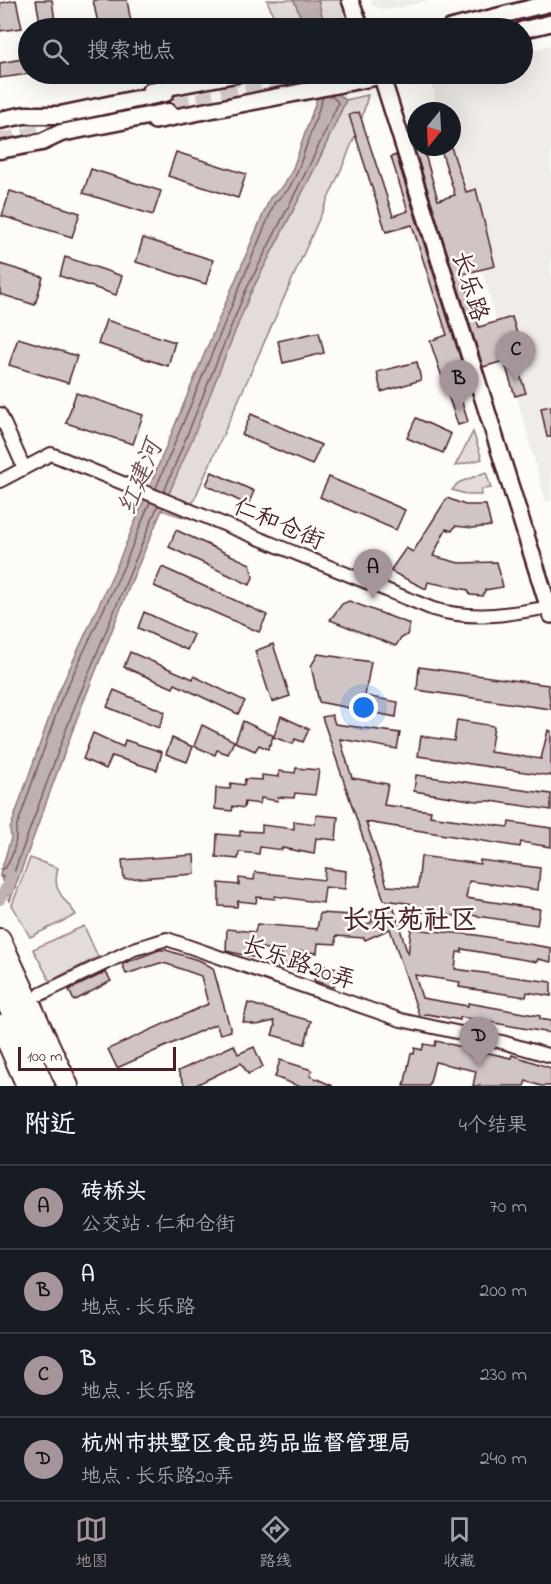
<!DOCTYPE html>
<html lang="zh">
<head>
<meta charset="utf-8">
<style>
	:root { --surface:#171b24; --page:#242831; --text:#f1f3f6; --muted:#9ea1a6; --line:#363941; --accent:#a6949b }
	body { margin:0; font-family:"Indie Flower","LXGW WenKai TC",sans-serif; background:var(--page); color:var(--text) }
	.compass { position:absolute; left:407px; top:102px; width:54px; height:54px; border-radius:50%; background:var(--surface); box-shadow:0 6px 24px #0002; rotate:198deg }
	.scale { position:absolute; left:18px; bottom:15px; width:158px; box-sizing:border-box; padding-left:6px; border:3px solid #4a1f2b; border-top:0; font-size:16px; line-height:21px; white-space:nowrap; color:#4a1f2b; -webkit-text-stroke:4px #fdfcf7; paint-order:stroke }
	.you { position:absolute; left:364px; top:708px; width:21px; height:21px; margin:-15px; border:4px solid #fff; border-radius:50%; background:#1a73e8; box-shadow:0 0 0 9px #1a73e833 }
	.badge { display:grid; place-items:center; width:39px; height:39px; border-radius:50%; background:var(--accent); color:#111; font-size:20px; font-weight:700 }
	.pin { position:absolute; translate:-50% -50px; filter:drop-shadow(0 2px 3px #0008) }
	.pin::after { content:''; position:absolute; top:32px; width:21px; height:18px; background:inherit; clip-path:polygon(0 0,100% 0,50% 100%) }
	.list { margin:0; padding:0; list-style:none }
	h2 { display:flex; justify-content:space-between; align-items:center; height:78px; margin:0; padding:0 24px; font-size:26px }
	h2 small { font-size:20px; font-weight:400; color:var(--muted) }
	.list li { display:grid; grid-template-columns:39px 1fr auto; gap:18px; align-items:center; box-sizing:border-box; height:84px; padding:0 24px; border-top:2px solid var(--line) }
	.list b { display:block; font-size:22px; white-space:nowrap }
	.list p { margin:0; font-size:20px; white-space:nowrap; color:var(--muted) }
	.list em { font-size:20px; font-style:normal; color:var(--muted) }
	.icon { flex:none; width:33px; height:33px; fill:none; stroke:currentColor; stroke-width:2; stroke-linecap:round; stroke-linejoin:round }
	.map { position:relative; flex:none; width:551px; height:1086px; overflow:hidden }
	.search { position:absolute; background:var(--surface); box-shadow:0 6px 24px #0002; left:18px; right:18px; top:18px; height:66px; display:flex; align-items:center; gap:15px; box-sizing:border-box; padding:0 21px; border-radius:33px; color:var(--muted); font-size:22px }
	.sheet { height:414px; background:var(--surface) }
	nav { display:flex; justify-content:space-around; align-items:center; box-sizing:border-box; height:84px; border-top:2px solid var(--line); background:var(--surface); font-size:16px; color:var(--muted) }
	nav a { display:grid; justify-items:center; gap:3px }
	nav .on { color:var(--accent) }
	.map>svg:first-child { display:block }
	.built { fill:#f0ece8 }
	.green { fill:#e3dcda; stroke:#967e82; stroke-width:1.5 }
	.water { fill:#c0b1b1; stroke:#91777b; stroke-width:1.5 }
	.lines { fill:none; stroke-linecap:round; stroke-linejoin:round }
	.shore { stroke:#795961; stroke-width:1.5 }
	.canal { stroke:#c0b1b1; stroke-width:10 }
	.building { fill:#d0c5c4; stroke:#4a1f2b; stroke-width:1.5 }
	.secondary-tunnel { stroke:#d9d0ce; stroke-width:16; stroke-dasharray:16 8; stroke-linecap:butt }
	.minor-casing { stroke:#4a1f2b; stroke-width:16 }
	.tertiary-casing { stroke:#4a1f2b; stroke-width:20 }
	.secondary-casing { stroke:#4a1f2b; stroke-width:21 }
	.primary-casing { stroke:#4a1f2b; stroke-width:22 }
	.trunk-casing { stroke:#4a1f2b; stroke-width:24 }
	.minor { stroke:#fdfcf7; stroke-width:12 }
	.tertiary { stroke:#fdfcf7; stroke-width:15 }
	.secondary { stroke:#fdfcf7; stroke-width:16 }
	.primary { stroke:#fdfcf7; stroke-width:18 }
	.trunk { stroke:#fdfcf7; stroke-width:20 }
	.labels { text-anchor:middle; stroke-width:5; stroke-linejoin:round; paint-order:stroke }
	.street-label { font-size:24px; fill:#4a1f2b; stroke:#fdfcf7 }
	.water-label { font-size:26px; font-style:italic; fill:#73525a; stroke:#fdfcf7 }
	.quarter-label { font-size:27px; font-weight:bold; fill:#4a1f2b; stroke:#fdfcf7 }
</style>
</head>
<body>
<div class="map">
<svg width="551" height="1086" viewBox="0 0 551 1086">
	<rect width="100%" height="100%" fill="#fdfcf7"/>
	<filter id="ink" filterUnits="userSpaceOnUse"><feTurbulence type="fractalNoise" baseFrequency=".0167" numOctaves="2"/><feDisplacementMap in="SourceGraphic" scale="12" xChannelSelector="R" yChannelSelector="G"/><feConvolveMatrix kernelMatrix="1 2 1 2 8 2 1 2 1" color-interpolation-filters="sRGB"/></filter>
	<g filter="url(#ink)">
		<g class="built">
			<polygon points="371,0 433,0 386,10 373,6"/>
			<polygon points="551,45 551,501 546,502 448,147 452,147 452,111 439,111 430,80 454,74 522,74 523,53"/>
		</g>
		<g class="green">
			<polygon points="267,0 294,0 305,28 278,28"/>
			<polygon points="318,0 355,0 354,28 325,28"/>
			<polygon points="368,95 361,121 344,163 186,518 162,510 250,294 317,164 346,100"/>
			<polygon points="473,432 482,459 455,466"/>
			<polygon points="486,472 491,488 482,489 481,495 469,495 452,490 458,483"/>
			<path d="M30,858L58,868C51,892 65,897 76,915L30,937L12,905Z"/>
			<polygon points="84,926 98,957 50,981 33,949"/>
		</g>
		<g class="water">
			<polygon points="294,0 318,0 325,28 305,28"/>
			<polygon points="315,74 328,74 328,87 346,100 317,164 250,294 194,435 132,580 79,713 10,901 0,875 11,838 10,829 56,698 118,563 216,326 270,198 283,186 292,171 318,96"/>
		</g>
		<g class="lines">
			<g class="shore">
				<polyline points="156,488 275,202 288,190 297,173 323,97"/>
				<polyline points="164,492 245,292 311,162 338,104 337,101 330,95"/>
				<path d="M0,869L5,868C13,858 17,841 16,829L61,700L124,566L150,502"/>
				<polyline points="0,876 9,879 12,878 73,711 158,505"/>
			</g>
			<polyline class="canal" points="0,900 11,875"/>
		</g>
		<g class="building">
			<polygon points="16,0 22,28 0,31 0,3"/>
			<polygon points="36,0 52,0 56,28 41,28"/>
			<polygon points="93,0 127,0 132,28 99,28"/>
			<polygon points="28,58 28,74 0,78 0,63"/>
			<polygon points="359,112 393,216 408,211 391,157 396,155 465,373 454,376 468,422 458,425 430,341 447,335 412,225 386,232 349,115"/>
			<polygon points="423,147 438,200 455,195 440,147 451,147 466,192 476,189 495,266 463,274 479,327 512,317 523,354 514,357 526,393 515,396 504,361 483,367 415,150"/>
			<polygon points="176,152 246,174 238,198 168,176"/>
			<polygon points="91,169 161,191 153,215 83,193"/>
			<polygon points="10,191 80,213 72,237 2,216"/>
			<polygon points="143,238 213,260 206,284 136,262"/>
			<polygon points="65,257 122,276 116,295 60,276"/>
			<polygon points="0,264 43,277 35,305 0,294"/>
			<polygon points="106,320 175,342 168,366 98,344"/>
			<polygon points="319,332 324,353 283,363 278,341"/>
			<polygon points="18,338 77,356 68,383 9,365"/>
			<polygon points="417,362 421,380 381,392 377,372"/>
			<polygon points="76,393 143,415 133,444 66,423"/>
			<polygon points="551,406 551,437 547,437 541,408"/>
			<polygon points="251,414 321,445 312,465 242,435"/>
			<polygon points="416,418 451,434 443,453 407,438"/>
			<polygon points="212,472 254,491 248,505 206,485"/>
			<polygon points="329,477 405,510 396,530 320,497"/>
			<polygon points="447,498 465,505 486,505 491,526 473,528 455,526 452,531 446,529 433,556 459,563 497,562 503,587 485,590 483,596 470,595 468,590 428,582 426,589 390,571 406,548 413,552"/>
			<polygon points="176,530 250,564 253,577 250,585 169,547"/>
			<polygon points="162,567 267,615 259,632 154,586"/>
			<polygon points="349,601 410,624 407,635 400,639 396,646 330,620 342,604"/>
			<polygon points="144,612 194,635 187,650 138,628"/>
			<polygon points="273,644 290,696 272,702 255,651"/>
			<polygon points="130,652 193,679 194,676 245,701 238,714 175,684 173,688 124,667"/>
			<polygon points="318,654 371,662 365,696 398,702 396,717 319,702 311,666"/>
			<polygon points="419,667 548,685 551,709 417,690"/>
			<polygon points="114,690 165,712 159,728 107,707"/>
			<polygon points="332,715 335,724 400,733 397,749 340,739 352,778 388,784 384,805 431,811 430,816 508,827 509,822 551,828 551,847 521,842 520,847 366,822 387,886 418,888 421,856 480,864 480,860 540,868 538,890 469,881 466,898 540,909 537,925 464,914 463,917 414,911 414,904 384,900 322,717"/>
			<polygon points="281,716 309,729 303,742 295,739 293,744 273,737 268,749 259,745 255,751 235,742 243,721 274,736"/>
			<polygon points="457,720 494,726 490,752 541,759 548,730 551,731 551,776 418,756 421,736 454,741"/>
			<polygon points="202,725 234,741 228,754 217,750 215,755 194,746"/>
			<polygon points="93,733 123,747 125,740 162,752 157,770 112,756 106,769 83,759"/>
			<polygon points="172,738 193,747 187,762 166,754"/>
			<polygon points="296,768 319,770 315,795 295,793 294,798 278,797 277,801 261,798 260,804 245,802 244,808 233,806 232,811 215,809 216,788 230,789 231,783 244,785 245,779 262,780 262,775 279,777 279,771 295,773"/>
			<polygon points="416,775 551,794 551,810 491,801 476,801 414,791"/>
			<polygon points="316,815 338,817 336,840 316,838 314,854 282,848 282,850 260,847 259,854 239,852 238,859 216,857 217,834 240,836 240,831 262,832 262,825 294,829 294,821 315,824"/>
			<polygon points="194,855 195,874 124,879 122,860"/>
			<polygon points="325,868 346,871 345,889 325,887 323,903 275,896 275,899 257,897 256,903 238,901 237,907 219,906 219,883 239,885 239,878 254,880 255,872 324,880"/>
			<polygon points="393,905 408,955 411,929 476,935 551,948 551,962 538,959 537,962 462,949 462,952 457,952 455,969 551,982 551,996 527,992 526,997 459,987 460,982 415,975 422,998 468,1006 468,1003 540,1016 540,1019 551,1021 551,1033 460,1017 460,1020 427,1014 419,1015 390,929 365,940 364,938 336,936 336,944 318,943 317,953 300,951 297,970 278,968 281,951 254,947 253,957 226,951 227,929 255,932 257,924 317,929 320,913 352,915 351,931 372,922 370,912"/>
			<polygon points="159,950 166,950 201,961 213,968 231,1031 220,1034 216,1024 117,1068 108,1049 208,1004 201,976 167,964 160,963 126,974 122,964"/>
			<polygon points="317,964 338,968 334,987 314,981"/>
			<polygon points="106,972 111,981 74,1001 69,990"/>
			<polygon points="248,1003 311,1021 305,1044 272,1035 275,1026 274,1021 257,1025 243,1022"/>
			<polygon points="436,1041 511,1058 512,1055 551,1068 551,1086 541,1086 526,1081 524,1086 473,1086 476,1071 435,1062 429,1086 404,1086 411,1053 414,1054 415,1048 422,1050 424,1044 435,1046"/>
			<polygon points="234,1045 238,1054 254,1047 263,1067 248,1074 241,1063 194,1086 185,1086 178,1071"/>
			<polygon points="280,1060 312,1070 310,1076 333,1086 298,1086 275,1077"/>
		</g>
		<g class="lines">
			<g class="secondary-tunnel">
				<polyline points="486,28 551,11"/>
				<polyline points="222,82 251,76 286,74"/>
				<polyline points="151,110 335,74"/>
				<polyline points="0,141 67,127"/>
			</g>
			<defs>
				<g id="minor">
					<polyline points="0,414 24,468"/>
					<path d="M0,481L51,454L433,609C474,621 509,614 551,607"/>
					<polyline points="41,994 134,949 167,939 401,1020 502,1042 551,1056"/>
				</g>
				<g id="tertiary">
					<polyline points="350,0 361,28"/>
					<polyline points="450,28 551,3"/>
					<polyline points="522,30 551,23"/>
					<polyline points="381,74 551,615"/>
					<polyline points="150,91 238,74"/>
					<polyline points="155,121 382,76 387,74"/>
				</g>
				<g id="secondary">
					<polyline points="0,120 25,115 60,115 165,93"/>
					<polyline points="0,150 42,142 61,133 168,112"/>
				</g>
				<polyline id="primary" points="0,963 36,1046"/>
				<g id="trunk">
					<polyline points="0,939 68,1086"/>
					<polyline points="0,987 44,1086"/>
					<polyline points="0,1025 27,1086"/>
				</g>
			</defs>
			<use href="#minor" class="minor-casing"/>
			<use href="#tertiary" class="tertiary-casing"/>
			<use href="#secondary" class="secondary-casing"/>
			<use href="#primary" class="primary-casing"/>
			<use href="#trunk" class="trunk-casing"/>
			<use href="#minor" class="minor"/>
			<use href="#tertiary" class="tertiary"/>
			<use href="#secondary" class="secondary"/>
			<use href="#primary" class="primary"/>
			<use href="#trunk" class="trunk"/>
		</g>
	</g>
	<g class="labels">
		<g class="street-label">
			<text transform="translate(471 286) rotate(73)" y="8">长乐路</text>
			<text transform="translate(279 523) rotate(23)" y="8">仁和仓街</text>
			<text transform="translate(299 962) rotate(19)" y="8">长乐路20弄</text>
		</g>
		<g class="water-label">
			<text transform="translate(139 477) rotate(-68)" y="9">红建河</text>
		</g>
		<g class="quarter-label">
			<text x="410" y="928">长乐苑社区</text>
		</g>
	</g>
</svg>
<svg class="compass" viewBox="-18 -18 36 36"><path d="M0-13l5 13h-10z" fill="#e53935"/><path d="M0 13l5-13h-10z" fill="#9ea1a6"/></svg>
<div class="scale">100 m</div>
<div class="you"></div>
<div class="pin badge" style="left:373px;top:599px">A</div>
<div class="pin badge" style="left:459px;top:410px">B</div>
<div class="pin badge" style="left:516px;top:381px">C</div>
<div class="pin badge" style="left:479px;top:1067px">D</div>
<div class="search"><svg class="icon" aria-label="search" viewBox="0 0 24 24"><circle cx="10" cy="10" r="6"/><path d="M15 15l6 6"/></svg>搜索地点</div>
</div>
<section class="sheet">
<h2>附近<small>4个结果</small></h2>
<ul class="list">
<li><span class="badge">A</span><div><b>砖桥头</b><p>公交站 · 仁和仓街</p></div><em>70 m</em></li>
<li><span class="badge">B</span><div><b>A</b><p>地点 · 长乐路</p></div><em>200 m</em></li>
<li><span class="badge">C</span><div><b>B</b><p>地点 · 长乐路</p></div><em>230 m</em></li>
<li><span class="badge">D</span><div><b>杭州市拱墅区食品药品监督管理局</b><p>地点 · 长乐路20弄</p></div><em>240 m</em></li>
</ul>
</section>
<nav>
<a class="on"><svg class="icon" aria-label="map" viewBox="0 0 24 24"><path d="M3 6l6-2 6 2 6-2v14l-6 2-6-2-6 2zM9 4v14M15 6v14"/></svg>地图</a>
<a><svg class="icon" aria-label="directions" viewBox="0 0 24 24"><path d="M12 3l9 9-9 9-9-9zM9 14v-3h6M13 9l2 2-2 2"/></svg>路线</a>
<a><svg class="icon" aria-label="saved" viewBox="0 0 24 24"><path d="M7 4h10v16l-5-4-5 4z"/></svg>收藏</a>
</nav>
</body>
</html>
